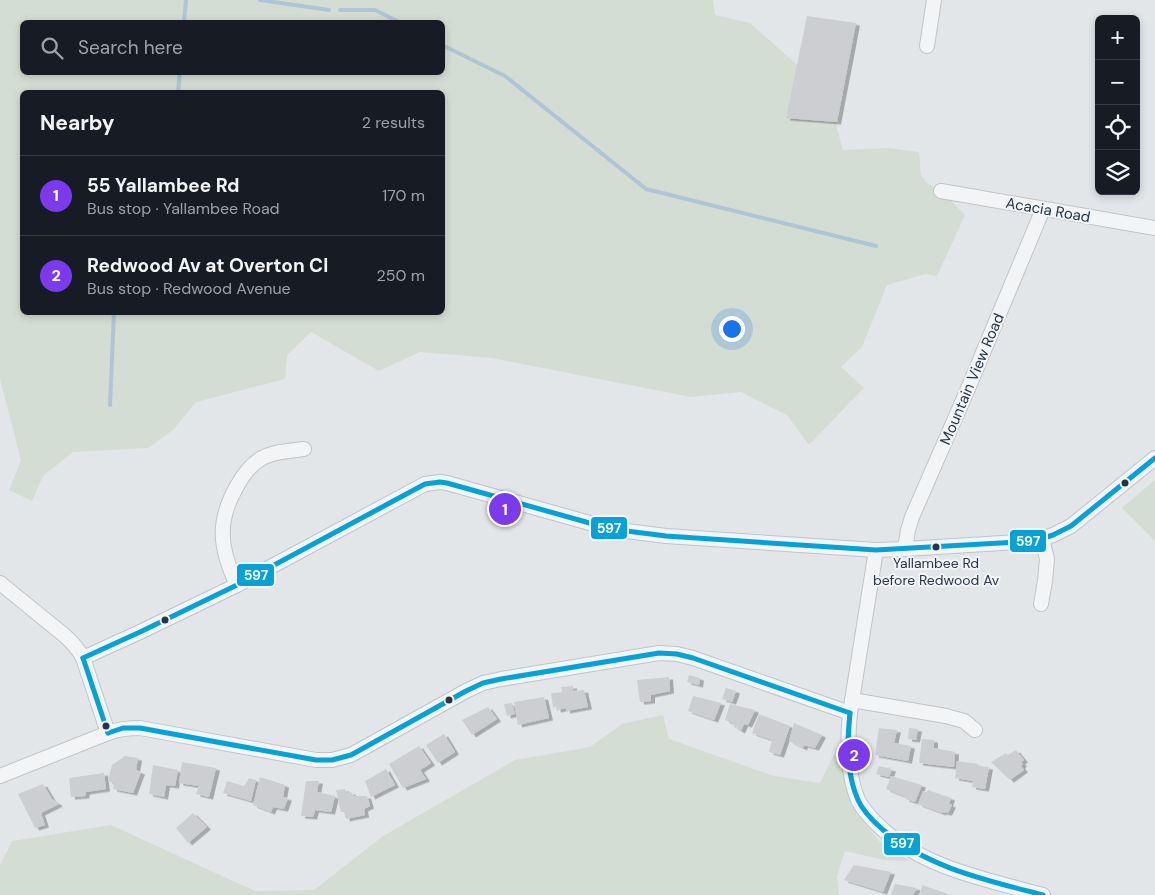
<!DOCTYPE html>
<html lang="en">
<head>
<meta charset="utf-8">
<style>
	:root { --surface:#171b24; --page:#20242c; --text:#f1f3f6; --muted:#9ea1a6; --line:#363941; --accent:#7c3aed }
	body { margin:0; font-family:"DM Sans",sans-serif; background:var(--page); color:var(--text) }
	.controls { position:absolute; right:15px; top:15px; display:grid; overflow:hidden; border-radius:8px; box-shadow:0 2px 8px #0003 }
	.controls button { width:45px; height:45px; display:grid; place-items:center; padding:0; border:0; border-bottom:1px solid var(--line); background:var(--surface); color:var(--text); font:25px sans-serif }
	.you { position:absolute; left:731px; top:328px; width:18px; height:18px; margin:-12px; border:4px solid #fff; border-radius:50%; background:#1a73e8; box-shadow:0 0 0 8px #1a73e833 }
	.badge { display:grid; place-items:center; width:32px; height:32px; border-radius:50%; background:var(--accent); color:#fff; font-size:16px; font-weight:700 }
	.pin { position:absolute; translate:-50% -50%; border:2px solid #fff; box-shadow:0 1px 5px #0006 }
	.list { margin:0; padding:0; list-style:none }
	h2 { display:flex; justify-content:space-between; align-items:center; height:65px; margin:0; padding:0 20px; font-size:21px }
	h2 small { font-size:16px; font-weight:400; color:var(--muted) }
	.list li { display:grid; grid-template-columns:32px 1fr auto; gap:15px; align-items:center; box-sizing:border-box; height:80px; padding:0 20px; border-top:1px solid var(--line) }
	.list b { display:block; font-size:19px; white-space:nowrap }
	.list p { margin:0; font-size:16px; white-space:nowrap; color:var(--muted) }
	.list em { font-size:16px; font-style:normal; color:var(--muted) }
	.icon { flex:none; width:28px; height:28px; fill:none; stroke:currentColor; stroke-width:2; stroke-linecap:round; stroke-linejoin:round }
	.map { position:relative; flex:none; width:1155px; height:895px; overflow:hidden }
	.search { position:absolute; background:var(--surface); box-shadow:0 2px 8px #0003; left:20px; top:20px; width:425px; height:55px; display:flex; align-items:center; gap:12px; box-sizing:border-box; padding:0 18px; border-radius:8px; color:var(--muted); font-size:19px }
	.panel { position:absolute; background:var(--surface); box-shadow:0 2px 8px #0003; left:20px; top:90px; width:425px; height:225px; border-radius:8px }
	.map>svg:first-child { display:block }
	.green { fill:#d4ddd3; fill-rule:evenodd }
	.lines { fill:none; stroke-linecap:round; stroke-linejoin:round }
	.stream { stroke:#afc5d7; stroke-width:4 }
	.building { fill:#ccced2; filter:url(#shadow) }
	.minor-casing { stroke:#c1c4c7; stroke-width:16 }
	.minor { stroke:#f3f4f6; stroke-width:14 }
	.bus-1-casing { stroke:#f1f5f8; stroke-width:9 }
	.bus-1 { stroke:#06a2d6; stroke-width:5 }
	.bus-dot { fill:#273445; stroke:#f1f5f8; stroke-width:2 }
	.labels { text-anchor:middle; stroke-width:4; stroke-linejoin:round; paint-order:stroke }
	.bus-label { font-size:14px; fill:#273445; stroke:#f1f5f8 }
	.street-label { font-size:15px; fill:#273445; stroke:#f1f5f8 }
	.line-badge { stroke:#f1f5f8; stroke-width:2 }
	.badge-label { font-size:14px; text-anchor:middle; font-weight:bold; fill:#fff }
</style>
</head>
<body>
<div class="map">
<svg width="1155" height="895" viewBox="0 0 1155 895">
	<defs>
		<filter id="shadow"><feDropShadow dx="4" dy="2.5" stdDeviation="0" flood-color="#0004"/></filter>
	</defs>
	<rect width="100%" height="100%" fill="#e3e6e9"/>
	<g class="green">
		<path d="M0,0H713L715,15L750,23L796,64L843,81L836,125L843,150L888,148L919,152L921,175L927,183L941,191L965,215L937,276L925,274L887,285L862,347L841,367L864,388L809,445L787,415L741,392L691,397L492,358L420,352L379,371L311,332L287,355L285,379L196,402L173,430L148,448L73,452L43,476L32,501L9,490L21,460L0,379ZM22,22H442V72H22ZM22,92H442V312H22Z"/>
		<polygon points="1155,480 1155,541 1122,508"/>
		<polygon points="663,715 669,739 774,776 820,783 834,754 840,761 857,813 880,842 910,861 884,860 845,851 837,876 839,895 0,895 0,865 12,841 111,825 255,891 314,890 383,836 515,760 590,747 622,724"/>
	</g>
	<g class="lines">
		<g class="stream">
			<polyline points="260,0 329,10"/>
			<polyline points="340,10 375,10 399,22"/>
			<polyline points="184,22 186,0"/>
			<polyline points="442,45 505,76 646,189 876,246"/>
			<polyline points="178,92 180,72"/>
			<polyline points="110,405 114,312"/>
		</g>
	</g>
	<g class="building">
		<polygon points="807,16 856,23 837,122 786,118"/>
		<polygon points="689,675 700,678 699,685 687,682"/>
		<polygon points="669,677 670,691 651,695 651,701 640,702 637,680"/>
		<polygon points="573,686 573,691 584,690 588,707 566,711 566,708 557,710 556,706 553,708 551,693 562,692 561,687"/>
		<polygon points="726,688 736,691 732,702 722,699"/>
		<polygon points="693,696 721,703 714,720 688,711"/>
		<polygon points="544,697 549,718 518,725 514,702"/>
		<polygon points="512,703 515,714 507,716 504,704"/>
		<polygon points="730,704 755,710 748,725 744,724 741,731 734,727 735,724 725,720"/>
		<polygon points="488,707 497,719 472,735 462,720"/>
		<polygon points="759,714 790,726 780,755 769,752 772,740 752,733"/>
		<polygon points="794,723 822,735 815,748 804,745 803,748 789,741"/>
		<polygon points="879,728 897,730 894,743 911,746 908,761 875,755"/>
		<polygon points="909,728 918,729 916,740 908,739"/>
		<polygon points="444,734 455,752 438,763 426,745"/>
		<polygon points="922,739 934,740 934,748 955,752 954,767 919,763"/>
		<polygon points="419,746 431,763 420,770 426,779 403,788 389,764"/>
		<polygon points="1016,750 1024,760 1021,762 1023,764 1021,766 1024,770 1010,780 991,762 1006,753 1008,755"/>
		<polygon points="125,756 138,758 136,770 141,772 133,793 113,789 114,783 108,781 112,765"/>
		<polygon points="957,761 978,764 978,766 989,767 985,789 972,787 973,781 955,778"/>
		<polygon points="182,762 216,768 209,797 196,794 199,786 179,783"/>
		<polygon points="153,765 178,770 175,786 166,785 164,797 149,794"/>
		<polygon points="879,766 892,769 889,777 876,774"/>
		<polygon points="386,769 395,785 371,797 365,781"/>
		<polygon points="104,773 106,789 86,792 85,796 71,797 69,778"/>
		<polygon points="891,776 922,785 915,802 905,799 906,797 886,789"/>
		<polygon points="260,777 285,785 283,797 288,798 284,809 273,807 271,812 253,805"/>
		<polygon points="249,778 256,780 251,801 223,793 227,781 244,786"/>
		<polygon points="306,781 319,781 317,792 335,796 331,812 315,810 313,817 301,816"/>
		<polygon points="43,784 52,799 59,804 41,813 45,825 35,828 18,794"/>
		<polygon points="345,789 347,793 351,792 354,796 367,796 370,806 364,809 365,815 346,819 344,812 341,812 336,790"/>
		<polygon points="928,790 951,798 949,804 952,805 948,813 942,812 942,813 918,804 923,791 927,792"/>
		<polygon points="193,813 207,827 188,843 176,828"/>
		<polygon points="854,865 891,872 883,892 844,880"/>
		<polygon points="895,884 917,888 913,895 891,895"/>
		<polygon points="922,885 951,895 920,895"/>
	</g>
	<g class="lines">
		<defs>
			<g id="minor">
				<polyline points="927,46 934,0"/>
				<polyline points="941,191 1155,228"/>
				<polyline points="905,549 908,530 912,517 967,391 1043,209"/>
				<path d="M876,550L850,713C847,742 847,773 858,800C862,808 870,817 877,824C921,868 985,879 1043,895"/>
				<path d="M0,583L64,635C72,642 78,648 83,658L108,733"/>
				<path d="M237,585C220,549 216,522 237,486C243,475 251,464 262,458C274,451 290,451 304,449"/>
				<polyline points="1041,604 1045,581 1047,559 1042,539"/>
				<polyline points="83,658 140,632 237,585 425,484 440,482 447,483 611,529 666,536 876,550 905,549 1034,541 1053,535 1071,526 1155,458"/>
				<polyline points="852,700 946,716 964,721 975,730"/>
				<path d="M0,776L108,733C118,729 128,728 140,728L316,760H332L351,755L466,691L483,683L501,679L659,653L677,654L693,658L850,713"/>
			</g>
		</defs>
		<use href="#minor" class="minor-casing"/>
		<use href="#minor" class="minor"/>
		<defs>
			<g id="bus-1">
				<polyline points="83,658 140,632 237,585 425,484 440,482 447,483 611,529 666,536 876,550 1034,541 1053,535 1071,526 1155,458"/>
				<polyline points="83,658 108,733"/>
				<path d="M850,713C847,741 846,773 858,800C863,811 873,821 882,829C928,868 986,880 1043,895"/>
				<polyline points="108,733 123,728 140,728 316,760 332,760 351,755 466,691 483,683 501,679 659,653 677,654 693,658 850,713"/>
			</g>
		</defs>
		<use href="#bus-1" class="bus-1-casing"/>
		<use href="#bus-1" class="bus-1"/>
	</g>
	<g class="bus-dot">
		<circle cx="1125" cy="483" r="4.5"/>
		<circle cx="936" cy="547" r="4.5"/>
		<circle cx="165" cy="620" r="4.5"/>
		<circle cx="449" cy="700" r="4.5"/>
		<circle cx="106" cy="726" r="4.5"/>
	</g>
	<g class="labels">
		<g class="bus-label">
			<text x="936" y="568">Yallambee Rd<tspan x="936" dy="17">before Redwood Av</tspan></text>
		</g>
		<g class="street-label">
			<text transform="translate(1048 210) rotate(10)" y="5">Acacia Road</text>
			<text transform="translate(972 379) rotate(-67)" y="5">Mountain View Road</text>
		</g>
	</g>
	<g class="line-badge">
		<rect x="590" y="516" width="38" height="24" rx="5" fill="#06a2d6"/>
		<rect x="1009" y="529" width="38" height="24" rx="5" fill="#06a2d6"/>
		<rect x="236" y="563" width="39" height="24" rx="5" fill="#06a2d6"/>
		<rect x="883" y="832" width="38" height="24" rx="5" fill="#06a2d6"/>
	</g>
	<g class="badge-label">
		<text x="609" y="533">597</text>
		<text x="1028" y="546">597</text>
		<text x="256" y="580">597</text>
		<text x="902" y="848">597</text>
	</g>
</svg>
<div class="controls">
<button>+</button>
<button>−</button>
<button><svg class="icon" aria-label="locate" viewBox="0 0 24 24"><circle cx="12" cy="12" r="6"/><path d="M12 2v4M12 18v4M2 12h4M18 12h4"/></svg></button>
<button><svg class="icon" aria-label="layers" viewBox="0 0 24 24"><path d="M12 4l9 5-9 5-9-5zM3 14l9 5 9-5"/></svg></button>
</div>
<div class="you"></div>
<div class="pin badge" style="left:505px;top:509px">1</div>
<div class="pin badge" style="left:854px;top:755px">2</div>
<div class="search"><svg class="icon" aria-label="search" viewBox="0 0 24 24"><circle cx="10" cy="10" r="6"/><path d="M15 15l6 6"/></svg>Search here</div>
<section class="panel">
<h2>Nearby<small>2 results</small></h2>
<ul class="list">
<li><span class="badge">1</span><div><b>55 Yallambee Rd</b><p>Bus stop · Yallambee Road</p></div><em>170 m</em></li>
<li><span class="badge">2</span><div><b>Redwood Av at Overton Cl</b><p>Bus stop · Redwood Avenue</p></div><em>250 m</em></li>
</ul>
</section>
</div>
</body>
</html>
